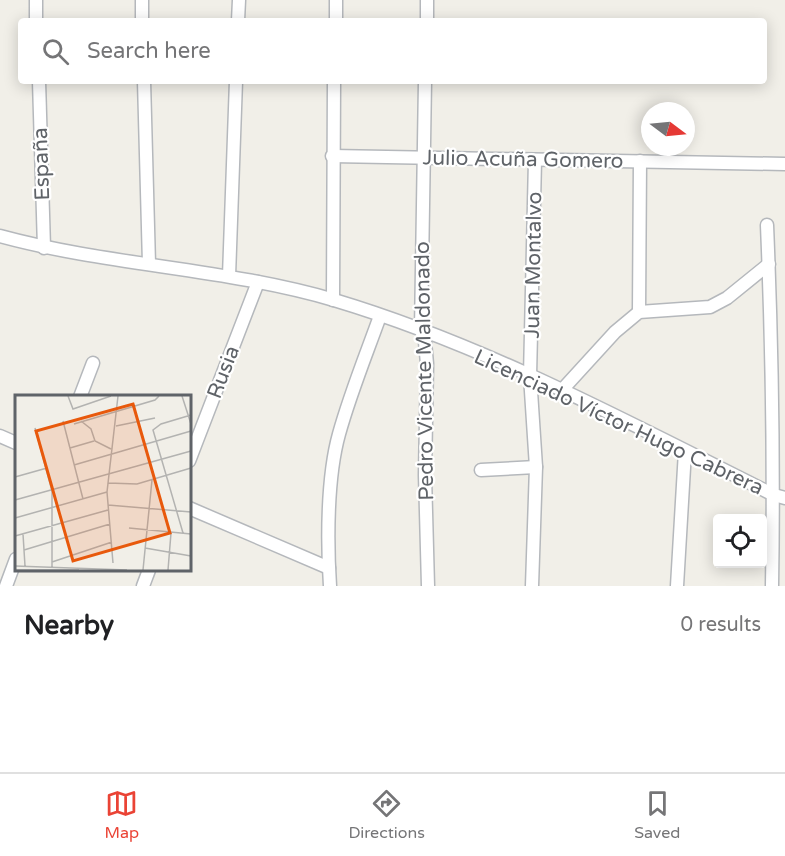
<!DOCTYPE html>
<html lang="en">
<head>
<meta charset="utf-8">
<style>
	:root { --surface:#fff; --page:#f2f2f2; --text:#202124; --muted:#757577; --line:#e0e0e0; --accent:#ea4335 }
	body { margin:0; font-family:"Varela Round",sans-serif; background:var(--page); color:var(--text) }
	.controls { position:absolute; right:18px; bottom:18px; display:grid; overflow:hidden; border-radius:6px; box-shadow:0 3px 15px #0003 }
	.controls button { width:54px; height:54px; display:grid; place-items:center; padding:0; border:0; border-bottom:2px solid var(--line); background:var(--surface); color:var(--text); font:30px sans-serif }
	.compass { position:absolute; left:641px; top:102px; width:54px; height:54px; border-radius:50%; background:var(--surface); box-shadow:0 3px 15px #0003; rotate:106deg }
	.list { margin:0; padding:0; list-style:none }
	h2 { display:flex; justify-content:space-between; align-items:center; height:78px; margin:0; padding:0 24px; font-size:26px }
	h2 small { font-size:20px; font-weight:400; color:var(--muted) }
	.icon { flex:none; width:33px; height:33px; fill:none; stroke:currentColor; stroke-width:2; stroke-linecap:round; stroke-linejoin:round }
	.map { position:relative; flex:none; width:785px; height:586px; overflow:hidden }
	.search { position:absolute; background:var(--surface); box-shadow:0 3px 15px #0003; left:18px; right:18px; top:18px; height:66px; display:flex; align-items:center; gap:15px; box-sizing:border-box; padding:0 21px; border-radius:6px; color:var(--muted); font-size:22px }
	.sheet { height:186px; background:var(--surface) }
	nav { display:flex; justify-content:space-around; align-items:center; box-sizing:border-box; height:84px; border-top:2px solid var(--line); background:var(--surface); font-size:16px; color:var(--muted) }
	nav a { display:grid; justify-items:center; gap:3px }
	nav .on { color:var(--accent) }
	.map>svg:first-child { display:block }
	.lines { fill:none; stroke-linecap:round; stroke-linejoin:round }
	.street-casing { stroke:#b5b8bc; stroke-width:15 }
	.street { stroke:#fff; stroke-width:12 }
	.labels { text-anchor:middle; stroke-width:4.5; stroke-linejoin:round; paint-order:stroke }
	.street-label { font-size:21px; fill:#5f6368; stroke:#fff }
	.inset-road { fill:none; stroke:#b3b3b1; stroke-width:1.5 }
	.view { fill:#e8590c; fill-opacity:0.15; stroke:#e8590c; stroke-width:3 }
	.inset-edge { fill:none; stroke:#5f6368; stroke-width:3 }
</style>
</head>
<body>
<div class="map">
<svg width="785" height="586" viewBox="0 0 785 586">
	<rect width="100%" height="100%" fill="#f1efe8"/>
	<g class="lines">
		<defs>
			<g id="street">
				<polyline points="36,0 36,21"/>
				<polyline points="142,0 142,21"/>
				<polyline points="238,21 239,0"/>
				<polyline points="336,21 336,0"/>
				<polyline points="427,21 427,0"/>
				<polyline points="39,81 44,248"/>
				<polyline points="144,81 149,264"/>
				<polyline points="425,81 421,330 425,342 427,364 425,475 428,586"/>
				<polyline points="332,156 785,164"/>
				<path d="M767,225C772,346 774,466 772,586"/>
				<path d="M0,236C110,266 225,268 334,300C488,346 631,424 774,495L785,498"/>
				<polyline points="229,276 236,81"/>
				<polyline points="333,300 334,81"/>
				<polyline points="639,312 640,161"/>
				<polyline points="562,390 615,332 639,312 710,307 727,298 769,264"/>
				<polyline points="80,397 93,363"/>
				<polyline points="0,436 16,443"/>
				<polyline points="189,461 258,282"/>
				<polyline points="481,470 536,467"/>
				<polyline points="189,508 329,568"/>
				<polyline points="6,586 16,559"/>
				<polyline points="143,586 149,570"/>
				<path d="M330,586C327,541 327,477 339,434C350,394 366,355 380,316"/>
				<polyline points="532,586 536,467 530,376 535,160"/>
				<polyline points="677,586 685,451"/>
			</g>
		</defs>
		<use href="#street" class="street-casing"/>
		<use href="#street" class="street"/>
	</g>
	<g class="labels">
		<g class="street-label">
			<text transform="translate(523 159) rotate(1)" y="7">Julio Acuña Gomero</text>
			<text transform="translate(41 164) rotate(-92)" y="7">España</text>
			<text transform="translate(533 265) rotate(-89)" y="7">Juan Montalvo</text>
			<text transform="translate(424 371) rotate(-91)" y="7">Pedro Vicente Maldonado</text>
			<text transform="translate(223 372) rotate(-69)" y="7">Rusia</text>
			<text transform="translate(619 422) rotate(25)" y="7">Licenciado Víctor Hugo Cabrera</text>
		</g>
	</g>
	<g transform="translate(15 395)">
		<rect width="176" height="176" fill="#f1efe8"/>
		<path class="inset-road" d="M53,1L58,14L96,1M167,1L176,29M48,26L68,104M66,26L76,34L80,46L96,54M59,29L140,5L144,1M101,31L140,23M20,33L37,96V173M55,53L79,46M59,70L176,36M0,82L32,73M93,88L122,89L176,73M0,105L176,56M93,110L176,117M0,123L92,97M114,133L176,139M168,138L138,35L146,29L176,20M8,139L10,171M0,141L93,115M130,153L176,161M9,155L95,129M37,167L97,147M98,168L92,97L103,1M0,171L112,175M0,175H64M128,175L137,85M153,175L156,138"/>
		<path class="view" d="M118,9L155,138L58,166L21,36Z"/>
		<rect width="176" height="176" class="inset-edge"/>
	</g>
</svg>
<div class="controls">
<button><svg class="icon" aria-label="locate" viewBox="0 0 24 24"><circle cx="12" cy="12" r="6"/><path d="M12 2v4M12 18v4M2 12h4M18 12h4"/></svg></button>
</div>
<svg class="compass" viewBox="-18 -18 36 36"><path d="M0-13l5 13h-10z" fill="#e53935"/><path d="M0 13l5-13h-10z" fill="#757577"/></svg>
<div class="search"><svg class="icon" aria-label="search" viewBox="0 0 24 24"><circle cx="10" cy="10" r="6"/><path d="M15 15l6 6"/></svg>Search here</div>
</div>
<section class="sheet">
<h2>Nearby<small>0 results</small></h2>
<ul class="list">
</ul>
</section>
<nav>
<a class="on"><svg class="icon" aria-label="map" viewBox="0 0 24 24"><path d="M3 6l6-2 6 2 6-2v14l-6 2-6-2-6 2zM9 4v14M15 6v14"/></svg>Map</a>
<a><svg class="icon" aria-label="directions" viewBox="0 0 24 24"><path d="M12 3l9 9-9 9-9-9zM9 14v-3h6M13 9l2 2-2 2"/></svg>Directions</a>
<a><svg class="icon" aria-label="saved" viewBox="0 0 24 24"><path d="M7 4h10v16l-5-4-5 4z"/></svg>Saved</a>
</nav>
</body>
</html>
